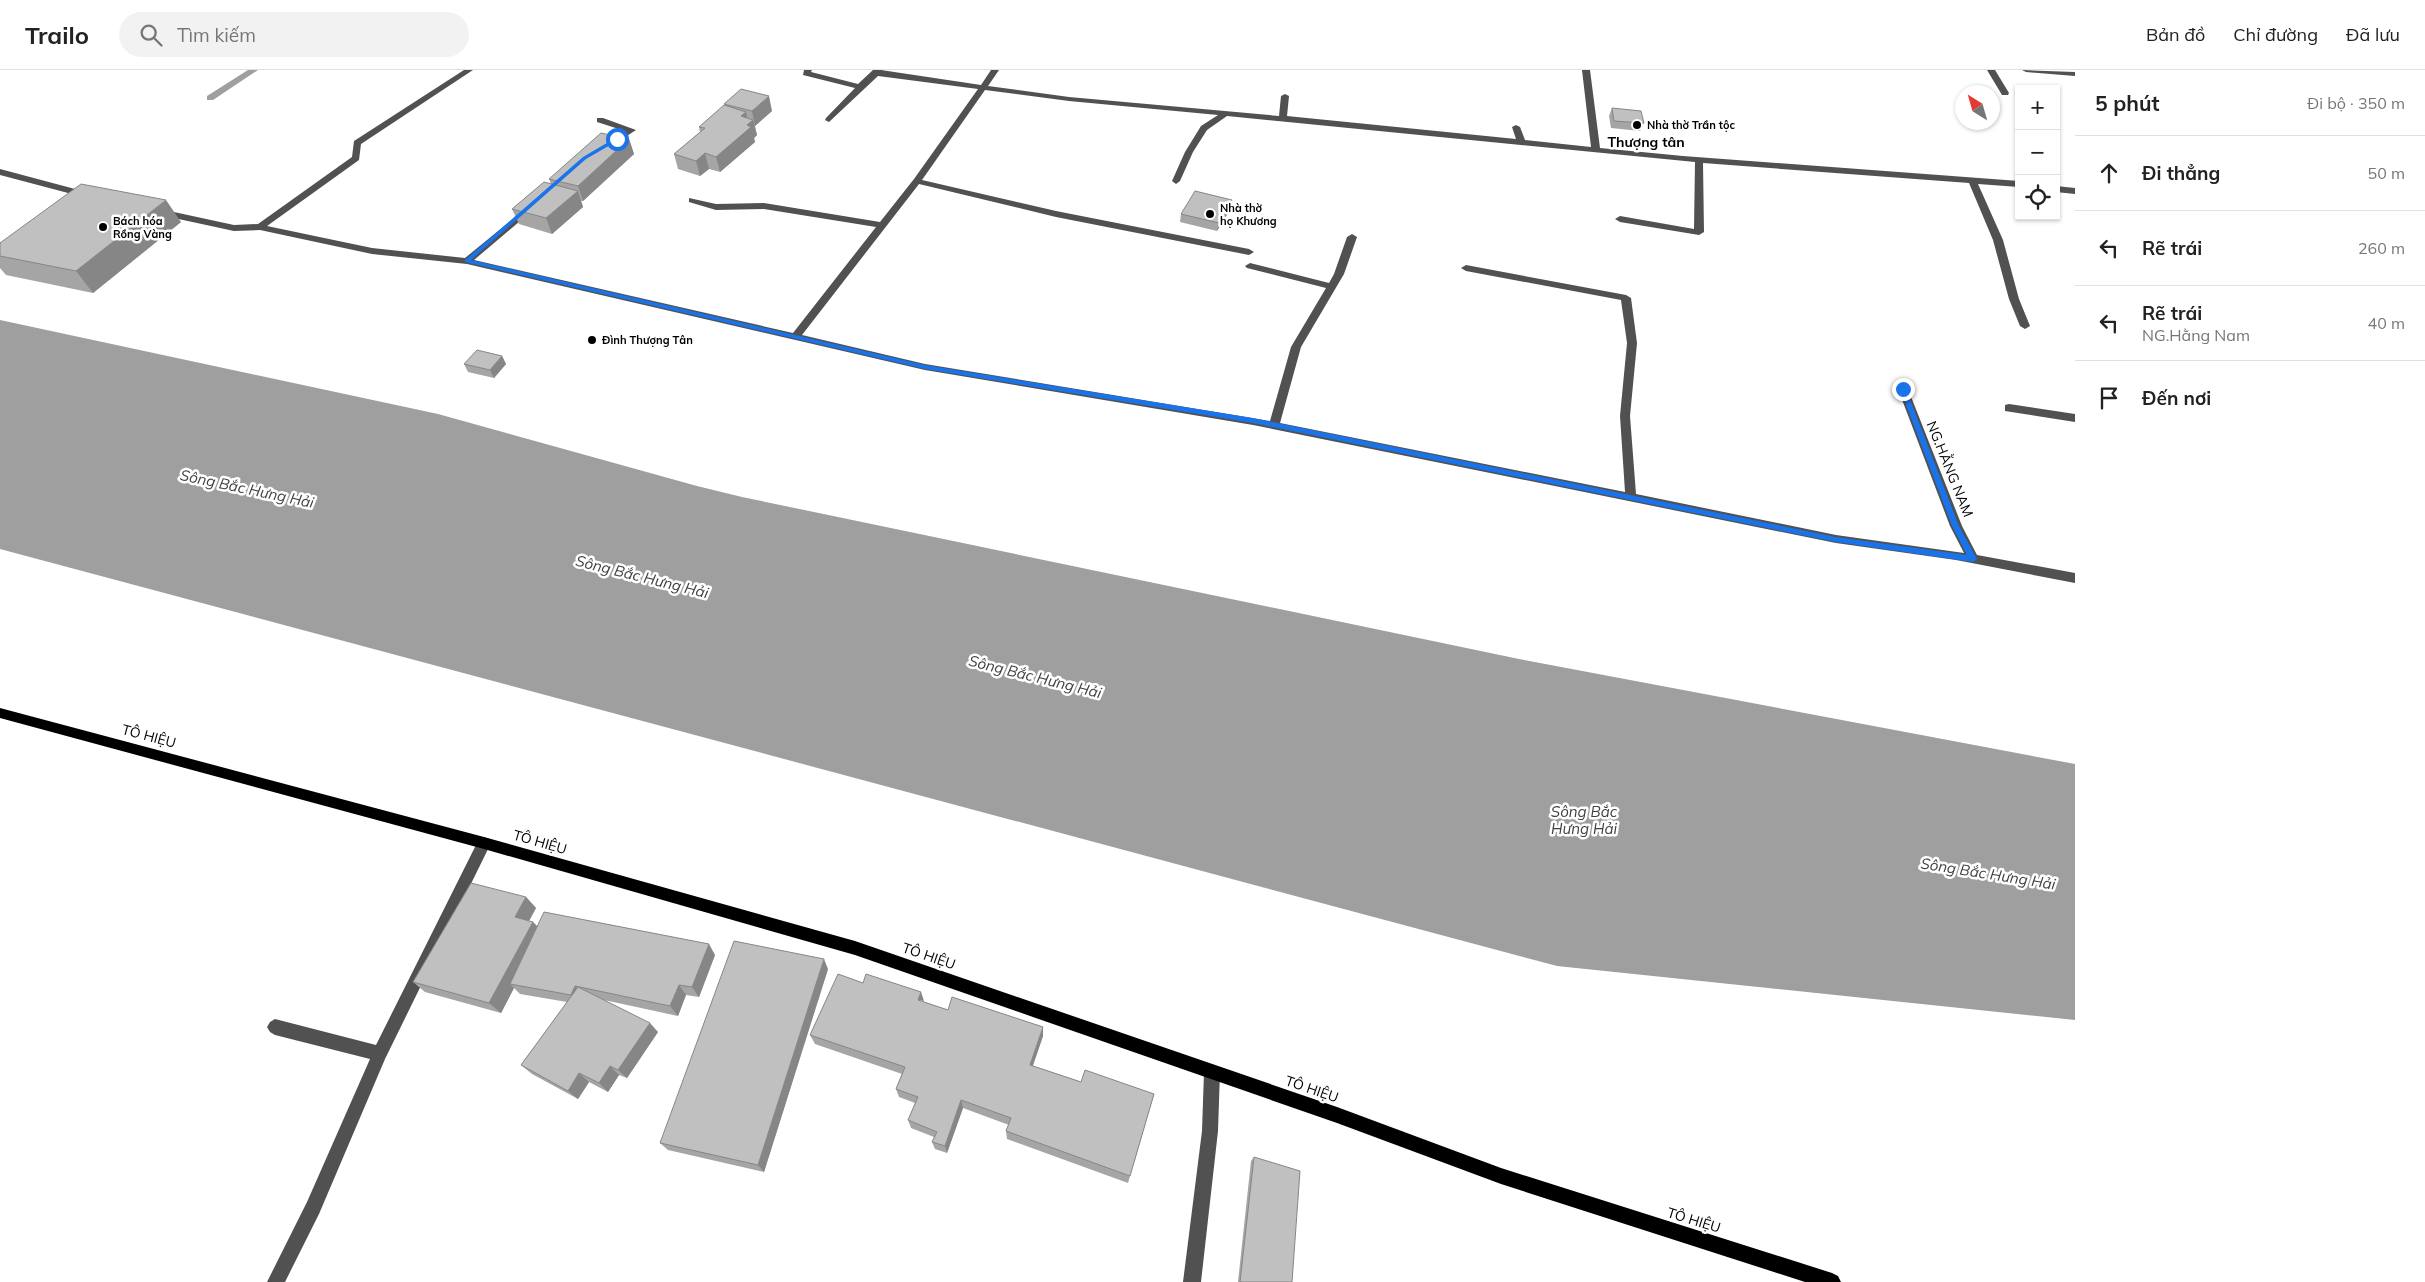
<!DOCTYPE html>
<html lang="vi">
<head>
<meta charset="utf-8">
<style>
	:root { --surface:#fff; --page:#f2f2f2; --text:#222; --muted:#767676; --line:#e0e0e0 }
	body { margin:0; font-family:Mulish,sans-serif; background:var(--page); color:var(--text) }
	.controls { position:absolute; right:15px; top:15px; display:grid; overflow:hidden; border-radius:0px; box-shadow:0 1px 4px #0004 }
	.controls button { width:45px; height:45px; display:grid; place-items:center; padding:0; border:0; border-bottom:1px solid var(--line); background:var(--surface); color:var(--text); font:25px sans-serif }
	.compass { position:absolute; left:1955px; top:15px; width:45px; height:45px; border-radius:50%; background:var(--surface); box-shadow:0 1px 4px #0004; rotate:323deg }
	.stop { position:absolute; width:15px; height:15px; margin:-11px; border:4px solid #1a73e8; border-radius:50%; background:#fff }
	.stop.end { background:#1a73e8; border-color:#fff; box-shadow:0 1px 5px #0008 }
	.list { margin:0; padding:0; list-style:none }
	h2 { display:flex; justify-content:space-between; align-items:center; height:65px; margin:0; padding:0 20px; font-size:21px }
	h2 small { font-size:16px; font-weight:400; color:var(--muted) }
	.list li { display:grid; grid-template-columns:32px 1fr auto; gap:15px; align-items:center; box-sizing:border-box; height:75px; padding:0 20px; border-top:1px solid var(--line) }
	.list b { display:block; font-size:19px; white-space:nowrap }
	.list p { margin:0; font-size:16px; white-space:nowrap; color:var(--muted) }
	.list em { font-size:16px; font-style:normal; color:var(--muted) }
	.icon { flex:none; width:28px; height:28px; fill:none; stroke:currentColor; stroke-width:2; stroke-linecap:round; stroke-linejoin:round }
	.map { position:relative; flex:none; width:2075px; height:1212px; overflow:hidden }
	header { display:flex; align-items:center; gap:30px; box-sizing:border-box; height:70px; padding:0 25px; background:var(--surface); border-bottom:1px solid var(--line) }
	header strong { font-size:24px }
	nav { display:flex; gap:28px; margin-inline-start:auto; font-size:18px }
	.search { width:350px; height:45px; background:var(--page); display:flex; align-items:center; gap:12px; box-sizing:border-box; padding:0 18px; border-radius:28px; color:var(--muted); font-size:19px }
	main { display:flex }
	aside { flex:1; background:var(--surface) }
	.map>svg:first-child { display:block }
	.water { fill:#9f9f9f }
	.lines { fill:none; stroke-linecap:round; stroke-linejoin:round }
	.stream { fill:#9f9f9f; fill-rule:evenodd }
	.minor { fill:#515151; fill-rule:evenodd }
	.major { fill:#000; fill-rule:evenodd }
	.wall { fill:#a5a5a5 }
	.shaded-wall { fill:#868686 }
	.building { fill:#c0c0c0; stroke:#868686 }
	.route { fill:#1a73e8 }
	.poi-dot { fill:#000; stroke:#fff; stroke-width:2 }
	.labels { text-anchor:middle; stroke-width:5; stroke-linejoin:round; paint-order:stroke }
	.far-poi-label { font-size:11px; font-weight:bold; fill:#000; stroke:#fff; text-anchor:start }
	.far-quarter-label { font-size:14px; font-weight:bold; fill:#000; stroke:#fff }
	.street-label { font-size:14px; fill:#000; stroke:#fff }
	.water-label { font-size:15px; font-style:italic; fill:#404040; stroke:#fff }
</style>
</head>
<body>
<header>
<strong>Trailo</strong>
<div class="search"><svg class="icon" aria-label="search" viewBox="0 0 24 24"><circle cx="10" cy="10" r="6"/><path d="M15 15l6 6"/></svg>Tìm kiếm</div>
<nav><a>Bản đồ</a><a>Chỉ đường</a><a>Đã lưu</a></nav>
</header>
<main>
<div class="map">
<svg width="2075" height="1212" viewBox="0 0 2075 1212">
	<rect width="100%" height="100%" fill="#fff"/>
	<polygon class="water" points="0,250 438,344 697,416 742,427 1519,589 2075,694 2075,950 1557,896 0,479"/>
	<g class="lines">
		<polygon class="stream" points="248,0 258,0 213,30 207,30 207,26"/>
		<g class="minor">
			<polygon points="464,0 473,0 361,74 359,90 267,156 372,178 465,188 530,135 534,138 533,140 474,190 793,263 876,157 764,139 716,140 689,132 689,128 716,134 764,133 880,152 914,109 978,19 878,6 829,52 825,50 826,48 855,18 803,5 804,0 812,0 811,2 858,14 873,0 881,0 981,15 991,0 999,0 988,16 1069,27 1279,46 1281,26 1285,24 1289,26 1287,46 1516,69 1512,57 1516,55 1520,57 1525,70 1591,77 1582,0 1590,0 1600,78 1683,86 2019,111 2019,117 1978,114 2003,170 2019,229 2030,256 2025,259 2020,256 2009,229 1993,170 1969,113 1703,93 1704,162 1699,165 1620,152 1615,149 1620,146 1694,159 1695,92 1227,46 1207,60 1193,82 1180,111 1176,114 1172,111 1185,82 1201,56 1218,45 1069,31 985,20 922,110 1056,141 1249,179 1254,182 1249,185 1056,147 919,114 802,265 925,294 1270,351 1291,277 1326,218 1247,198 1245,196 1250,193 1329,213 1334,204 1347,167 1352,164 1357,167 1344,204 1301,277 1280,353 1625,422 1620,346 1627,273 1621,230 1466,201 1461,198 1466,195 1626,225 1631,228 1637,273 1630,346 1636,424 1836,465 1964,483 1950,456 1898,319 1903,316 1908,319 1962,456 1977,485 2075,503 2075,513 1956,490 1836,473 1253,355 925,300 467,194 372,184 260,160 234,161 160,145 156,142 160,139 234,155 258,154 352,87 354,71"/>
			<polygon points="1987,0 1995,0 2009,23 2008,25 2002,25"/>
			<polygon points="2022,0 2075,2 2075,6 2026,2"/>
			<polygon points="597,48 603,48 636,60 610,77 604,77 604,73 625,61 597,52"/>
			<polygon points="0,99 90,123 91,125 87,128 0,105"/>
			<polygon points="2056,116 2075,118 2075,124 2056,122"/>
			<polygon points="2009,334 2075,344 2075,352 2005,341 2005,335"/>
			<polygon points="484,767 489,769 491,773 385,989 319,1144 285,1212 267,1212 307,1132 370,989 275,965 270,962 267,957 270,952 275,949 376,975 479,769"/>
			<polygon points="1212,994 1217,997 1220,1002 1218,1061 1201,1212 1183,1212 1202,1061 1204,1002 1207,997"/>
		</g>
		<polygon class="major" points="0,638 484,767 855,871 1337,1037 1501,1098 1832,1203 1838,1206 1841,1212 1805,1212 1501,1114 1337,1053 855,885 484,779 0,648"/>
	</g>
	<g class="wall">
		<polygon points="724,34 772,41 755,56 757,65 754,68 755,72 720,102 709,99 700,106 678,99 674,84 700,62 699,57 725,36"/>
		<polygon points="1612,38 1644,53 1640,61 1611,58 1609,46"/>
		<polygon points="629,69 634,84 583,131 581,131 583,137 552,164 519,154 512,139 551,114 549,109"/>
		<polygon points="1232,130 1231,138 1217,161 1180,152 1181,144"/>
		<polygon points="181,152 93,223 6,205 0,198 0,173"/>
		<polygon points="502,286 506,294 494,308 468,302 464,294"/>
		<polygon points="526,827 536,838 529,851 533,852 537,856 715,885 699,927 686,925 678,946 604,930 658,962 627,1008 619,1005 608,1022 589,1012 578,1029 532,1004 521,995 567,932 520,924 514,918 501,943 425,922 413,912"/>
		<polygon points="828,899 764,1102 668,1080 660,1073"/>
		<polygon points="924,932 948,940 1043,966 1033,996 1081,1012 1154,1024 1128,1113 1007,1069 1006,1061 1009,1055 963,1038 947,1083 935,1079 932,1072 934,1067 911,1058 908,1050 915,1033 899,1027 896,1019 902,1004 815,974 810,965"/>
		<polygon points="1254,1087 1292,1212 1238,1212 1251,1091"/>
	</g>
	<g class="shaded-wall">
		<polygon points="769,26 772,41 755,56 752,41"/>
		<polygon points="746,42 748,54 753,50 757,65 754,68 755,72 720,102 716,87 741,46"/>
		<polygon points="629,69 634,84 583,131 578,116"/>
		<polygon points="705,83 709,99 700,106 696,91"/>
		<polygon points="578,121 583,137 552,164 546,148"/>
		<polygon points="166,130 181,152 93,223 76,201"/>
		<polygon points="1232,130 1231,138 1217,161 1219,153"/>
		<polygon points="502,286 506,294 494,308 490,300"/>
		<polygon points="526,827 536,838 525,858 515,847"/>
		<polygon points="533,852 543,863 510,914 514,918 501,943 489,933"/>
		<polygon points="709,874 715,885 699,927 692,917"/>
		<polygon points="824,889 828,899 764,1102 758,1095"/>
		<polygon points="679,915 686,925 678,946 670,936"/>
		<polygon points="575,916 585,926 571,925"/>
		<polygon points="921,922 924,931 918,930"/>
		<polygon points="650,953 658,962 627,1008 618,1000"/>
		<polygon points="1043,957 1043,966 1030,1003 1030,995"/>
		<polygon points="610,996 619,1005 608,1022 599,1013"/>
		<polygon points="579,1003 589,1012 578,1029 568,1021"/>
		<polygon points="961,1030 963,1038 947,1083 945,1076"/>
	</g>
	<g class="building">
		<polygon points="741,19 769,26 752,41 724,34"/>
		<polygon points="724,35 746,42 741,46 753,50 747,55 751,57 716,87 705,83 696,91 674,84 705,58 699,57"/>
		<polygon points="1612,38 1641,41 1644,53 1614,51"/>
		<polygon points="601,63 629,69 578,116 549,109"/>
		<polygon points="544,112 578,121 546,148 512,139"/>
		<polygon points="81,114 166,130 76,201 0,186 0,173"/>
		<polygon points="1195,121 1232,130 1219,153 1181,144"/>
		<polygon points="477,280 502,286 490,300 464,294"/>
		<polygon points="471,813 526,827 515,847 533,852 489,933 413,912"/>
		<polygon points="544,842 709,874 692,917 679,915 670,936 575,916 571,925 510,914"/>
		<polygon points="734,871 824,889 758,1095 660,1073"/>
		<polygon points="838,904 863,913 866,904 921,922 918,930 948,940 952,927 1043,957 1030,995 1081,1012 1085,1000 1154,1024 1130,1106 1006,1061 1011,1048 961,1030 945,1076 932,1072 937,1062 908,1050 918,1027 896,1019 905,997 810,965"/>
		<polygon points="578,917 650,953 618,1000 610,996 599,1013 579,1003 568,1021 521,995"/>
		<polygon points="1254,1087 1300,1101 1292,1212 1240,1212"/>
	</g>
	<polygon class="route" points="617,67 619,70 586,89 471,190 925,295 1253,348 1836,467 1967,485 1952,456 1900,319 1903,316 1906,319 1959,456 1977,489 1973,492 1836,472 1253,353 925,299 465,192 465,190 583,87"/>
	<g class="poi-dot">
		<circle cx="1637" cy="55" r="5"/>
		<circle cx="1210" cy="144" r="5"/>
		<circle cx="103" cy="157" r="5"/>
		<circle cx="592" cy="270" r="5"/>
	</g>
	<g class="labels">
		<g class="far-poi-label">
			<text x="1647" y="59">Nhà thờ Trần tộc</text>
			<text x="1220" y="142">Nhà thờ<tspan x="1220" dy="13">họ Khương</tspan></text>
			<text x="113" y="155">Bách hóa<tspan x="113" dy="13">Rồng Vàng</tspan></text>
			<text x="602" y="274">Đình Thượng Tân</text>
		</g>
		<g class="far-quarter-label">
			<text x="1646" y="77">Thượng tân</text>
		</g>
		<g class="street-label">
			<text transform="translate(1950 399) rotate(68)" y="5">NG.HẰNG NAM</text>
			<text transform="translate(149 666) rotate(15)" y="5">TÔ HIỆU</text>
			<text transform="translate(540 772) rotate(16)" y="5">TÔ HIỆU</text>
			<text transform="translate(929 886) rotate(19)" y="5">TÔ HIỆU</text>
			<text transform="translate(1312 1019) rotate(19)" y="5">TÔ HIỆU</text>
			<text transform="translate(1694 1150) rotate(17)" y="5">TÔ HIỆU</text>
		</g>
		<g class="water-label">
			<text transform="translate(247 419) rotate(12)" y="5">Sông Bắc Hưng Hải</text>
			<text transform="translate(642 507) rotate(14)" y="5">Sông Bắc Hưng Hải</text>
			<text transform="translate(1035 607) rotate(14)" y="5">Sông Bắc Hưng Hải</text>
			<text x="1584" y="747">Sông Bắc<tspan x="1584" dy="17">Hưng Hải</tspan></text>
			<text transform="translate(1988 804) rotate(9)" y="5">Sông Bắc Hưng Hải</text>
		</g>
	</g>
</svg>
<div class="controls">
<button>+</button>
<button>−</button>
<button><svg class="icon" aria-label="locate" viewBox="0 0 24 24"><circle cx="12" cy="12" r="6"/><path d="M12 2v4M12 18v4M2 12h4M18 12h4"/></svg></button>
</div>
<svg class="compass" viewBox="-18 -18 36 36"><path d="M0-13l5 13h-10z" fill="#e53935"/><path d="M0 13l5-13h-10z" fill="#767676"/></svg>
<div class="stop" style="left:617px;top:69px"></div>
<div class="stop end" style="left:1903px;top:319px"></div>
</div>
<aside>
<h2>5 phút<small>Đi bộ · 350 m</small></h2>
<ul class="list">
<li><svg class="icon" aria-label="ahead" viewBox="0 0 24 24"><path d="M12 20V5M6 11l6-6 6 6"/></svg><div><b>Đi thẳng</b></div><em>50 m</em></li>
<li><svg class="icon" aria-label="left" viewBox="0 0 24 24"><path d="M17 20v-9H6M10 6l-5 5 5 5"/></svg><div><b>Rẽ trái</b></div><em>260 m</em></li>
<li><svg class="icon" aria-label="left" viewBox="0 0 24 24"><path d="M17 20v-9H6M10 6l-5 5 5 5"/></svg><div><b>Rẽ trái</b><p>NG.Hằng Nam</p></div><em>40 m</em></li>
<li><svg class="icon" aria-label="arrive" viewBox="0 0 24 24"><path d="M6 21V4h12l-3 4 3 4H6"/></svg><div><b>Đến nơi</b></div></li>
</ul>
</aside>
</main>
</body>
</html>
